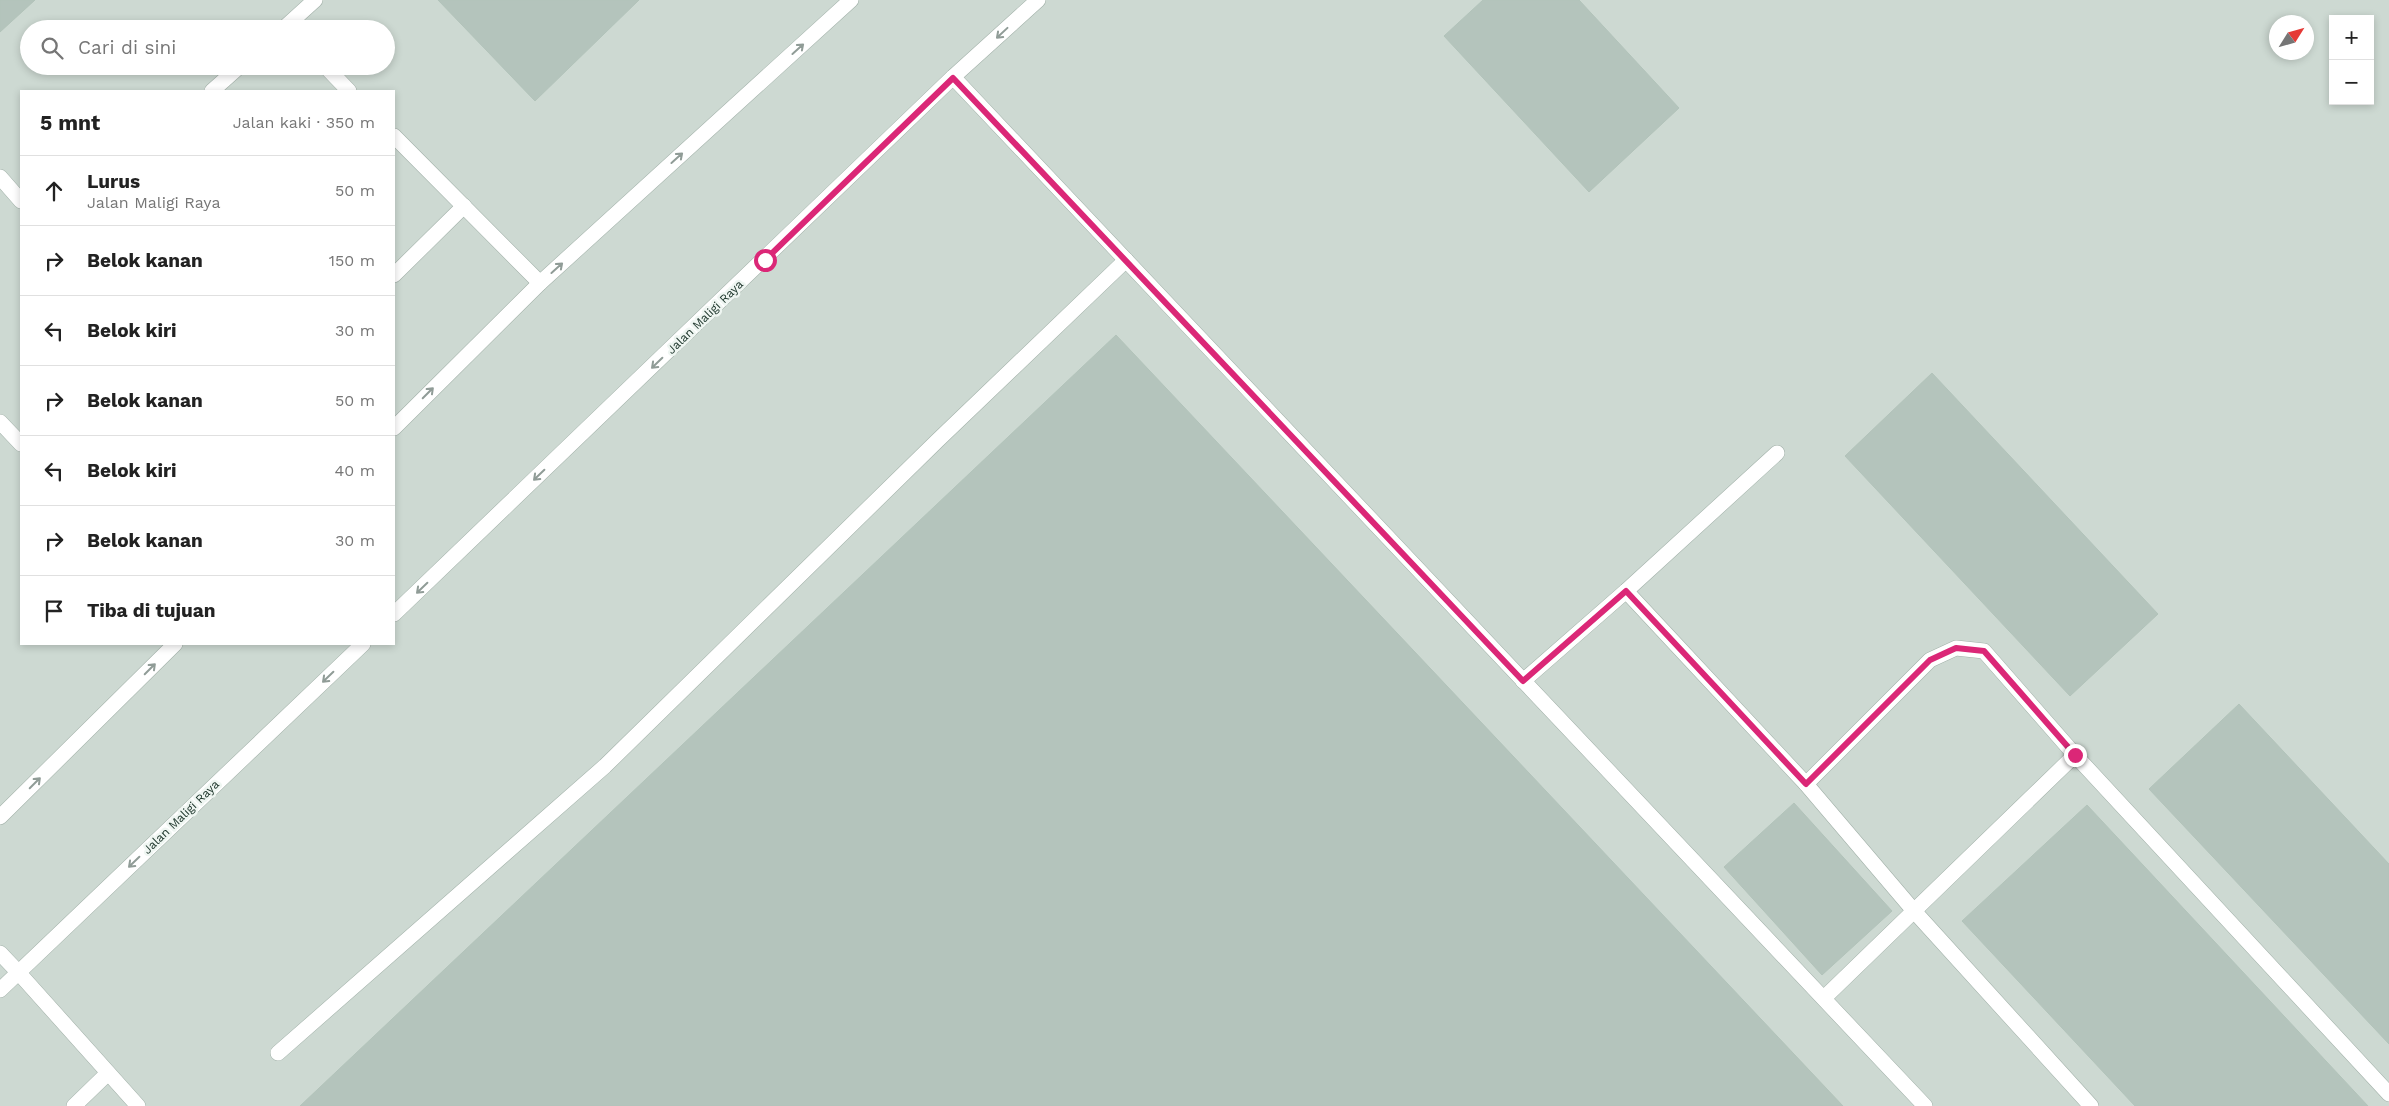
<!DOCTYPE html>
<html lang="id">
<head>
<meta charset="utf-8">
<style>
	:root { --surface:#fff; --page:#f6f6f6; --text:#222; --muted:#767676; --line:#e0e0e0 }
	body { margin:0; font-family:"Work Sans",sans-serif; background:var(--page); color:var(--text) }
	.controls { position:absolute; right:15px; top:15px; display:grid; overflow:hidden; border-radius:0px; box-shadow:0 2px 8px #0003 }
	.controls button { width:45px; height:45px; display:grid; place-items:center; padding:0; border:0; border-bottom:1px solid var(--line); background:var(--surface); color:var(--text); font:25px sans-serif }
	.compass { position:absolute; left:2269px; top:15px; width:45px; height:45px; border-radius:50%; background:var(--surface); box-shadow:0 2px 8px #0003; rotate:53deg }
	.stop { position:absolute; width:15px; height:15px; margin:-11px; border:4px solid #db2777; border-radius:50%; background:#fff }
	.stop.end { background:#db2777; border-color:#fff; box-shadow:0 1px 5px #0008 }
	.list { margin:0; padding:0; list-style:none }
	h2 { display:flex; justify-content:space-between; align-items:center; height:65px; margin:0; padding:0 20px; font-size:21px }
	h2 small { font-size:16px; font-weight:400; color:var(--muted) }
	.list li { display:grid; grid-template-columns:32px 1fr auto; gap:15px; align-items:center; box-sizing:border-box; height:70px; padding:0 20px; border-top:1px solid var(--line) }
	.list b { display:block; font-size:19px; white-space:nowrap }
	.list p { margin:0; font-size:16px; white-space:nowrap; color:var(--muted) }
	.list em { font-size:16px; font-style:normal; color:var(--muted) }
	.icon { flex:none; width:28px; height:28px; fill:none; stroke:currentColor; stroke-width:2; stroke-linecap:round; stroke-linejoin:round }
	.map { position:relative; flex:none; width:2389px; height:1106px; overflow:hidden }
	.search { position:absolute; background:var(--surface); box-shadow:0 2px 8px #0003; left:20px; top:20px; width:375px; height:55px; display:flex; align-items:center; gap:12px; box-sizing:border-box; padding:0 18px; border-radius:28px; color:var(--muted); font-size:19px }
	.panel { position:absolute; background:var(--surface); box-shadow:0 2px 8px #0003; left:20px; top:90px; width:375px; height:555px; border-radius:0px }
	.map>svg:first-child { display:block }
	.built { fill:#cdd9d2; fill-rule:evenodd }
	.building { fill:#b4c4bc; stroke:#b2c3ba }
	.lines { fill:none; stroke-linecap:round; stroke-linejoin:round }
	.lane-casing { stroke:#a2b1a9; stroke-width:16 }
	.street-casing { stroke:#a2b1a9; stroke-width:16 }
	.lane { stroke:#fff; stroke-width:15 }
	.street { stroke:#fff; stroke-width:15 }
	.oneway { stroke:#909c97 }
	.route { stroke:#db2777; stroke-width:6 }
	.labels { text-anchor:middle; stroke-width:5; stroke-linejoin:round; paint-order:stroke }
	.street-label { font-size:12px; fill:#21392f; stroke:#eff6f2 }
</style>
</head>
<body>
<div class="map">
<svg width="2389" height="1106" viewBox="0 0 2389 1106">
	<rect width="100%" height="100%" fill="#dfeae3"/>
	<path class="built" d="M0,0H2389V1106H0ZM2333,19H2370V101H2333ZM2276,22H2306V52H2276ZM29,29H386V66H29ZM21,91H394V644H21Z"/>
	<g class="building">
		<polygon points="0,0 35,0 0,32"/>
		<polygon points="438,0 639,0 535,101"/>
		<polygon points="1483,0 1579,0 1679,108 1589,192 1444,36"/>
		<polygon points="1116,335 1843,1106 300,1106"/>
		<polygon points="1932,373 2158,614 2070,696 1845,456"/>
		<polygon points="2239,704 2389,864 2389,1044 2149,789"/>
		<polygon points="1794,803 1892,911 1822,975 1724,867"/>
		<polygon points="2087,805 2368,1106 2135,1106 1962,921"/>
	</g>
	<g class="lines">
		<defs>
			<g id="lane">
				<polyline points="283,29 315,0"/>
				<polyline points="325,66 349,91"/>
				<polyline points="953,77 1925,1106"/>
				<polyline points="212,91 240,66"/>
				<polyline points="394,136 540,283"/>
				<polyline points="0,177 21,201"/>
				<polyline points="394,275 464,206"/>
				<polyline points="0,422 21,444"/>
				<polyline points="1626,591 1806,784 1914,911 2091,1106"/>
				<polyline points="1523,681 1626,591 1777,453"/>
				<polyline points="1806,784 1930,660 1956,648 1984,651 2075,755 2389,1094"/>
				<polyline points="18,972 138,1106"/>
				<polyline points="1824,998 2075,755"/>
				<polyline points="278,1053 605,766 937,441 1126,260"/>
				<polyline points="74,1106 107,1074"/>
			</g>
			<g id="street">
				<polyline points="394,428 540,283 851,0"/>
				<polyline points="394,614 953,77 1038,0"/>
				<polyline points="0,817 175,644"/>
				<polyline points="0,953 18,972"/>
				<polyline points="0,990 363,644"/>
			</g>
		</defs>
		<use href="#lane" class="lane-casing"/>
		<use href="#street" class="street-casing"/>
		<use href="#lane" class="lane"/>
		<use href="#street" class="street"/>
	</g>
	<defs><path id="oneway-shaft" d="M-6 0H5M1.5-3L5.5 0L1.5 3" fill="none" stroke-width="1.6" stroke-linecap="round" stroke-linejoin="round" transform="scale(1.25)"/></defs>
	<g class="oneway">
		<use href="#oneway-shaft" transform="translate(1002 33) rotate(137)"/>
		<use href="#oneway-shaft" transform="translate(798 49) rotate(-42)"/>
		<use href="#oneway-shaft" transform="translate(677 158) rotate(-42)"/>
		<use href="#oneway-shaft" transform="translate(557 268) rotate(-42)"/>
		<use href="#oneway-shaft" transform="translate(657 363) rotate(136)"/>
		<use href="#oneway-shaft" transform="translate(428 393) rotate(-45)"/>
		<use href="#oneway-shaft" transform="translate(539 475) rotate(136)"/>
		<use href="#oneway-shaft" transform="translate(422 588) rotate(136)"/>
		<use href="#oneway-shaft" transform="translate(150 669) rotate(-45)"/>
		<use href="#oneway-shaft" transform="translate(328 677) rotate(136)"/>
		<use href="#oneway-shaft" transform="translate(35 783) rotate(-45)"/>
		<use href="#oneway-shaft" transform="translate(134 862) rotate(136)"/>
	</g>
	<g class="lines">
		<polyline class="route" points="765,260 953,78 1523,681 1626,591 1806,784 1930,660 1956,648 1984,651 2075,755"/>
	</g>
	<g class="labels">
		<g class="street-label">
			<text transform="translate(705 317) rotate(-44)" y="4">Jalan Maligi Raya</text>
			<text transform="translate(181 817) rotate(-44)" y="4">Jalan Maligi Raya</text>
		</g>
	</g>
</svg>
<div class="controls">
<button>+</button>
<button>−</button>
</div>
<svg class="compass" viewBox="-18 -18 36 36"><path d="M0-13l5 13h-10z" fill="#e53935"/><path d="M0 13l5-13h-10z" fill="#767676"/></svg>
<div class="stop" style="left:765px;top:260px"></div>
<div class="stop end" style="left:2075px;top:755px"></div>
<div class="search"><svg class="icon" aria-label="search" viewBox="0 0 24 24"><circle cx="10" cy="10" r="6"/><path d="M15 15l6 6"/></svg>Cari di sini</div>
<section class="panel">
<h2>5 mnt<small>Jalan kaki · 350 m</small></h2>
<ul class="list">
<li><svg class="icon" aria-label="ahead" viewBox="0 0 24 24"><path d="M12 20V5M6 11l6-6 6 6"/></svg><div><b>Lurus</b><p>Jalan Maligi Raya</p></div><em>50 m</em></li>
<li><svg class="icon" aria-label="right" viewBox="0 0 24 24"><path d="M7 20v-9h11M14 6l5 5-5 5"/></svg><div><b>Belok kanan</b></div><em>150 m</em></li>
<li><svg class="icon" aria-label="left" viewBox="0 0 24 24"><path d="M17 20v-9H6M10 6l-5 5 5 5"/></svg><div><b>Belok kiri</b></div><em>30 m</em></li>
<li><svg class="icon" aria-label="right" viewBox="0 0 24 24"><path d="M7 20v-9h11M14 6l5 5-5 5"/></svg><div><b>Belok kanan</b></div><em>50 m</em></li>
<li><svg class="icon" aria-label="left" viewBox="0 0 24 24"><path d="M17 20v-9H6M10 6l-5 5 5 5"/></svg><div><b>Belok kiri</b></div><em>40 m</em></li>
<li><svg class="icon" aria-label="right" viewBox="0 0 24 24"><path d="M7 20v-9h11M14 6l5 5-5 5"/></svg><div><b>Belok kanan</b></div><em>30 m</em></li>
<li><svg class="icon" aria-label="arrive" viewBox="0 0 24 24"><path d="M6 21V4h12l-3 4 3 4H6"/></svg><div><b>Tiba di tujuan</b></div></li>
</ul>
</section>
</div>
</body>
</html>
